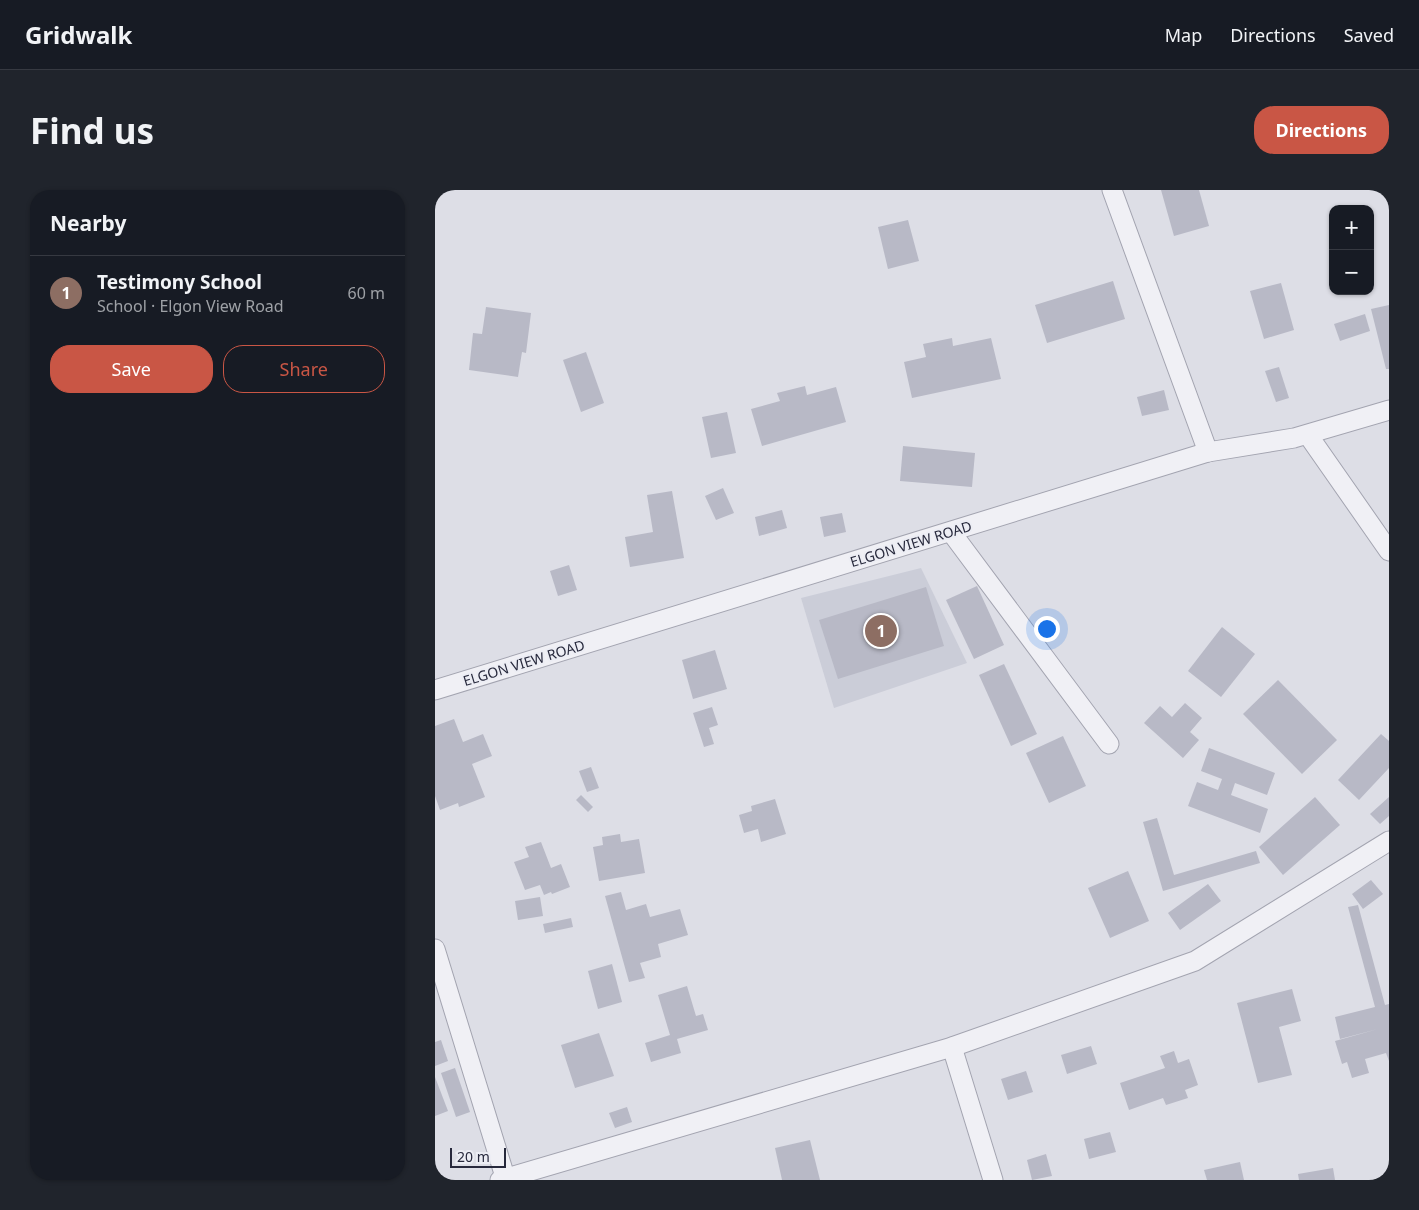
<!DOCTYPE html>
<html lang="en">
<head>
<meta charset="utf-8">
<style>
	:root { --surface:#171b24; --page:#20242c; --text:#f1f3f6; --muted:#9ea1a6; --line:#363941; --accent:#c95645 }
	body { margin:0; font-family:"Noto Sans",sans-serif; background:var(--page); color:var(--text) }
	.controls { position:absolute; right:15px; top:15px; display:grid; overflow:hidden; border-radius:10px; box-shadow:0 1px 4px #0004 }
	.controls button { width:45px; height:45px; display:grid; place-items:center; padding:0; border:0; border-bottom:1px solid var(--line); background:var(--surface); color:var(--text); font:25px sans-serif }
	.scale { position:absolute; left:15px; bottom:12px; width:56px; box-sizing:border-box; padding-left:5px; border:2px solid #27293c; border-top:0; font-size:14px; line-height:18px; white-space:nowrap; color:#27293c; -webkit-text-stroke:4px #ecedf4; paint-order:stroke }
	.you { position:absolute; left:611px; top:438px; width:18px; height:18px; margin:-12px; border:4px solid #fff; border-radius:50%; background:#1a73e8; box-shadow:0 0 0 8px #1a73e833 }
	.badge { display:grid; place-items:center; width:32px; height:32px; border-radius:50%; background:var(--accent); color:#fff; font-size:16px; font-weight:700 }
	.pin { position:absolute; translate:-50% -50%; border:2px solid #fff; box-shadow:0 1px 5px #0006 }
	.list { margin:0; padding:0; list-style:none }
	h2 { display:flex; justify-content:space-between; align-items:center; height:65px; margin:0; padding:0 20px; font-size:21px }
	h2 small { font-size:16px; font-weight:400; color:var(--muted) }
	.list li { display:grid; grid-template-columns:32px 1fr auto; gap:15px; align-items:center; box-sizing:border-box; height:75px; padding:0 20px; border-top:1px solid var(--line) }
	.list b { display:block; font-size:19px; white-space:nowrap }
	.list p { margin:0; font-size:16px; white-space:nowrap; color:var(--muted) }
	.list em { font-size:16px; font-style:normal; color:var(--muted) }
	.actions { display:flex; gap:10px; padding:15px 20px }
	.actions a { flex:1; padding:11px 0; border:1px solid var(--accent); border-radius:20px; text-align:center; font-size:18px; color:var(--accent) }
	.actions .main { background:var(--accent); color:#fff }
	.map { position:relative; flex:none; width:954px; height:990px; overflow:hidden; border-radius:20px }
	header { display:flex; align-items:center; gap:30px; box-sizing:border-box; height:70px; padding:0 25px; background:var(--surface); border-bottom:1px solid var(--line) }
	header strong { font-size:24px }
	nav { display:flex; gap:28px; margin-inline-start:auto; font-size:18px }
	.intro { display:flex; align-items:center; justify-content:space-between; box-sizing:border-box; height:120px; padding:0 30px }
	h1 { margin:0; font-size:35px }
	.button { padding:12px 22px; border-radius:20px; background:var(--accent); color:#fff; font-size:18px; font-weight:700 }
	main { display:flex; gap:30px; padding:0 30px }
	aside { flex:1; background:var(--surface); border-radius:20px; box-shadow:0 1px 4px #0004 }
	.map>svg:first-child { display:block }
	.built { fill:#cbcdd8 }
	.building { fill:#b8b9c6 }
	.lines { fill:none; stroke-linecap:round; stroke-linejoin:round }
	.street-casing { stroke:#a3a4b0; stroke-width:21 }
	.street { stroke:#f0f0f5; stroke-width:19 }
	.labels { text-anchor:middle; stroke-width:4; stroke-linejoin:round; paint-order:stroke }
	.street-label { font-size:14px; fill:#27293c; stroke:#ecedf4 }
</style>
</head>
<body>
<header>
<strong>Gridwalk</strong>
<nav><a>Map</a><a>Directions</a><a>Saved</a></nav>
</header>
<div class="intro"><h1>Find us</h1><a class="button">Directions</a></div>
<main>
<aside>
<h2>Nearby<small></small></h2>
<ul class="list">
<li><span class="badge" style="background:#8d6e63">1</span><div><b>Testimony School</b><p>School · Elgon View Road</p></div><em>60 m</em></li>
</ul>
<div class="actions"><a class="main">Save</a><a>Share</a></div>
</aside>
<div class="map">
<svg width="954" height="990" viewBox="0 0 954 990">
	<rect width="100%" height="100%" fill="#dddee6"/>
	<polygon class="built" points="486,378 532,473 399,518 366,408"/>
	<g class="building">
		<polygon points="726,0 764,0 774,36 739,46"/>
		<polygon points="473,30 484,71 453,79 443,37"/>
		<polygon points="678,91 690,129 612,153 600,115"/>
		<polygon points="846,93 859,140 829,149 815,101"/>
		<polygon points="954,115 954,179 951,179 936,119"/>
		<polygon points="51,117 96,123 91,163 87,162 83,187 34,180 38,143 47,144"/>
		<polygon points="930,124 935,141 905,151 899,134"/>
		<polygon points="517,148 518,156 556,148 566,189 477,208 469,172 491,167 488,154"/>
		<polygon points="151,162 169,213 146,222 128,170"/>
		<polygon points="844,177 854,208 841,212 830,181"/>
		<polygon points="370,196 372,205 401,197 411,232 327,256 316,219 345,211 342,203"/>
		<polygon points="729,200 734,220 707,226 702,207"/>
		<polygon points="292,222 301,263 276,268 267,227"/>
		<polygon points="468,256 540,263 537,297 465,291"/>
		<polygon points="288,298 299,323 281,330 270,306"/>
		<polygon points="237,301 249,368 195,377 190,347 218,342 212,305"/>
		<polygon points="347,320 352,338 324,346 320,327"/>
		<polygon points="407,323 411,342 389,347 385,327"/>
		<polygon points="134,375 142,400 123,406 115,381"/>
		<polygon points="542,396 569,455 539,469 511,410"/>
		<polygon points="491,397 509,456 403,489 384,430"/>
		<polygon points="787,437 820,464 786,507 753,481"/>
		<polygon points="280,460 292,499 258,509 247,470"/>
		<polygon points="569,474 602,544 576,556 544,485"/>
		<polygon points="843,490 902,550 867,584 808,524"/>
		<polygon points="750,513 767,528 755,542 764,550 748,568 709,533 725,516 737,527"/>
		<polygon points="277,517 283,535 274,538 279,554 269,557 258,523"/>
		<polygon points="19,529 28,552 48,544 57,566 37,574 50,607 24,617 23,613 5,620 0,606 0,536"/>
		<polygon points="946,544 954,551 954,578 924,610 903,590"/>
		<polygon points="628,546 651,596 614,613 591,563"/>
		<polygon points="774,558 840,583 832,605 800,593 796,605 833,619 825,643 753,616 762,592 783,600 787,589 766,581"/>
		<polygon points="156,577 164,598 152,602 144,581"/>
		<polygon points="146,605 158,617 153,622 141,610"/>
		<polygon points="880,607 905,635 848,685 824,657"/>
		<polygon points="954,607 954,626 945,634 935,624"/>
		<polygon points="340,609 351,644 326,652 323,639 309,643 304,625 317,621 316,616"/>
		<polygon points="722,628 739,685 821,661 825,673 728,701 708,632"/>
		<polygon points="185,644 186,652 204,649 210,683 164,691 158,657 168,655 167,647"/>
		<polygon points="106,652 116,678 126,674 135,697 117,704 116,702 109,705 105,695 90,700 79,672 94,667 90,657"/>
		<polygon points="693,681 714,731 675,748 653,698"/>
		<polygon points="936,690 948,704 928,719 917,704"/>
		<polygon points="773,694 786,711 745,740 733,723"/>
		<polygon points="186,702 191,720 211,714 215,727 245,719 253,745 223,754 226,767 205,773 210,788 194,792 170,706"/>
		<polygon points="105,707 108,726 83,730 80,711"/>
		<polygon points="923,715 950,815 954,814 954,871 951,863 930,869 934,883 917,888 912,872 907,874 900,851 943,839 905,849 900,827 940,817 913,717"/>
		<polygon points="136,728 138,737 110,743 108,734"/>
		<polygon points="177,774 187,812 163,819 153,781"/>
		<polygon points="252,796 261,826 268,824 273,840 242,849 246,863 216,872 210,853 235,845 223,805"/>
		<polygon points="857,799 866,831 844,837 857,885 823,893 802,813"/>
		<polygon points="164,843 179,886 140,898 126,855"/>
		<polygon points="6,850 13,871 0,876 0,852"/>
		<polygon points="656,856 662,874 632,884 626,865"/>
		<polygon points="739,861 743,873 754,869 763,895 750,900 753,908 731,915 728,908 694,920 685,893 730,878 725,866"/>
		<polygon points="20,878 35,922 21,927 6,883"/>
		<polygon points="591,881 598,902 573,910 566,889"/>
		<polygon points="0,887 13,921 0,926"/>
		<polygon points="192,917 197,932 180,938 174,923"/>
		<polygon points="675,942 681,962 654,969 649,949"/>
		<polygon points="375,950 385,990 347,990 340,958"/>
		<polygon points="611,964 617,986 597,990 592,970"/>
		<polygon points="805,972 809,990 772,990 769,980"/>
		<polygon points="898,978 900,990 864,990 863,984"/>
	</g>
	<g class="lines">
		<defs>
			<g id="street">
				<polyline points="677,0 773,262"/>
				<polyline points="873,245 954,361"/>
				<polyline points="516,342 674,554"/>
				<polyline points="0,500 773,262 859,248 954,220"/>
				<polyline points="0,759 71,990"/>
				<polyline points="517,857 558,990"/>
				<polyline points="65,990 517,857 760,771 954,651"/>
			</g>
		</defs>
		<use href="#street" class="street-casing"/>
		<use href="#street" class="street"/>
	</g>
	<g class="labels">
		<g class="street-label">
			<text transform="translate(476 354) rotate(-17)" y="5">ELGON VIEW ROAD</text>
			<text transform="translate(89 473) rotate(-17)" y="5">ELGON VIEW ROAD</text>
		</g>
	</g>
</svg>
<div class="controls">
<button>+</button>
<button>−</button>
</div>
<div class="scale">20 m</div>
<div class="you"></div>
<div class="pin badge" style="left:446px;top:441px;background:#8d6e63">1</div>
</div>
</main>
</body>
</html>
